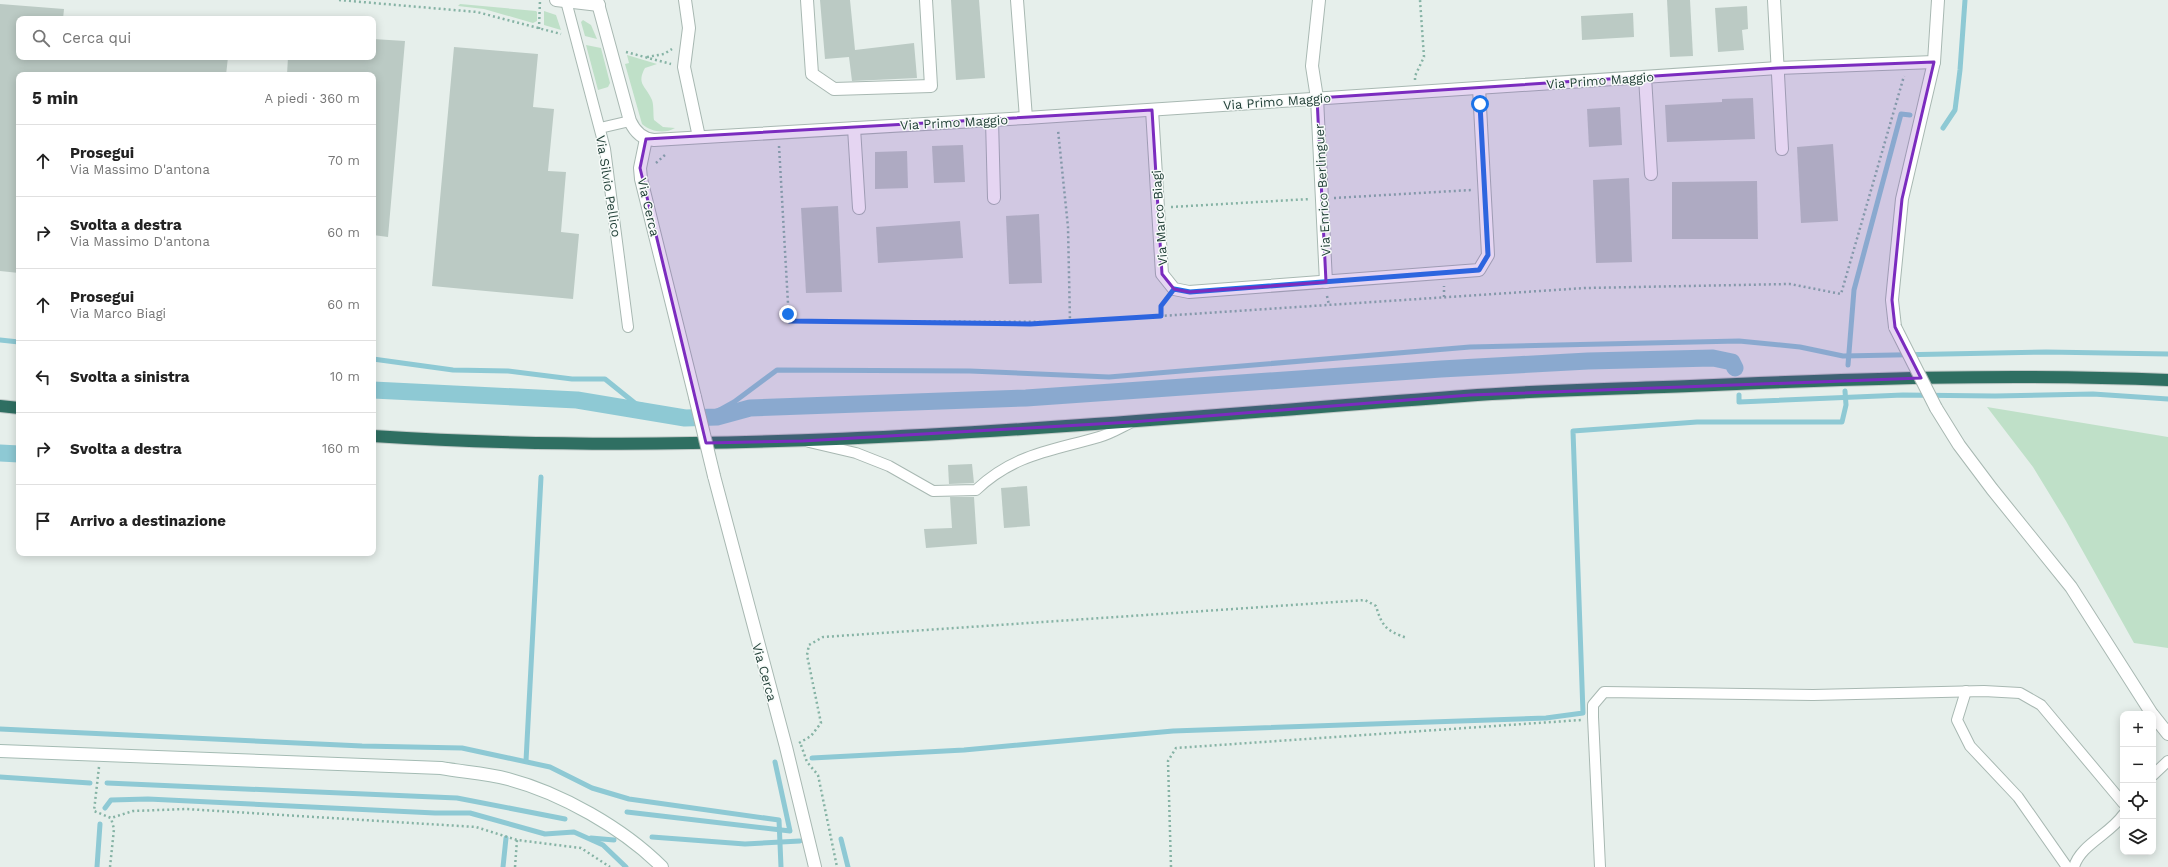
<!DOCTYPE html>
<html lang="it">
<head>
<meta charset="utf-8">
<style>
	:root { --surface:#fff; --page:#f6f6f6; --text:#222; --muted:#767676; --line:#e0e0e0 }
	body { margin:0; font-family:"Work Sans",sans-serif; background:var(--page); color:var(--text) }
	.controls { position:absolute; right:12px; bottom:12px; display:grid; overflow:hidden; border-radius:8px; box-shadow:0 2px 10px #0003 }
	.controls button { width:36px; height:36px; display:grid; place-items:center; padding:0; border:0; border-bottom:1px solid var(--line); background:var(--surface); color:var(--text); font:20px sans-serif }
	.stop { position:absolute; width:12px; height:12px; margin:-9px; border:3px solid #1a73e8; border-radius:50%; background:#fff }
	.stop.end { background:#1a73e8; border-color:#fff; box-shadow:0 1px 4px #0008 }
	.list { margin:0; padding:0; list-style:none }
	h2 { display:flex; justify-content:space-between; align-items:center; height:52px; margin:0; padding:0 16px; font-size:17px }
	h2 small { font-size:13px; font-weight:400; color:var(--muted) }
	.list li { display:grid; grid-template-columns:26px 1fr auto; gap:12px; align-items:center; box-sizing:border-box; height:72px; padding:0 16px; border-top:1px solid var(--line) }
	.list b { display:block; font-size:15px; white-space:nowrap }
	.list p { margin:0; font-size:13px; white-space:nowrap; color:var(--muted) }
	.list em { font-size:13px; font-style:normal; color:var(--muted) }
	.icon { flex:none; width:22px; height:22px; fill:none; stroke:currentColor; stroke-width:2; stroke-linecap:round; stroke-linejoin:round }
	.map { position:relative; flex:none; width:2168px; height:867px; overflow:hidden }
	.search { position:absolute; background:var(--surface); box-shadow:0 2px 10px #0003; left:16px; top:16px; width:360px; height:44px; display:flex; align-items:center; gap:10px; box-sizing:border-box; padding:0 14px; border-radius:8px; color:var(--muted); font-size:15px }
	.panel { position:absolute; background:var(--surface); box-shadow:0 2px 10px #0003; left:16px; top:72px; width:360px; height:484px; border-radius:8px }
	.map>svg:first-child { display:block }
	.green { fill:#bfe0c8 }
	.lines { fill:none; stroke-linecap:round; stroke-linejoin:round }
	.stream { stroke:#8ec9d4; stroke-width:5 }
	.canal { stroke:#8ec9d4; stroke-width:17 }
	.building { fill:#bbcac4 }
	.lane-casing { stroke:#a8b8b2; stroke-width:12 }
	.street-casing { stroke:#a8b8b2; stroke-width:14 }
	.secondary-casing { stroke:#a4bbb3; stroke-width:14 }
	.highway-casing { stroke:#c2cac8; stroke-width:14 }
	.path { stroke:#86b3a5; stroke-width:2.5; stroke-dasharray:2 3; stroke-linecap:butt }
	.lane { stroke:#fff; stroke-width:10 }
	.street { stroke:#fff; stroke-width:12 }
	.secondary { stroke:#fff; stroke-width:12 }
	.highway { stroke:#2f6f62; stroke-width:12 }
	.street-bridge-casing { stroke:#a8b8b2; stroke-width:14; stroke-linecap:butt }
	.street-bridge { stroke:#fff; stroke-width:12 }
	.route { stroke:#1a73e8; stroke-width:5 }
	.marked { fill:#7b2cbf; fill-opacity:0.2; stroke:#7b2cbf; stroke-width:3; stroke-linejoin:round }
	.labels { text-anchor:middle; stroke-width:3; stroke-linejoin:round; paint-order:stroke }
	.street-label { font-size:13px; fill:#24423a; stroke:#f7fbf9 }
</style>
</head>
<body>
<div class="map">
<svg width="2168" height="867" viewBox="0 0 2168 867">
	<rect width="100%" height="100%" fill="#e6efeb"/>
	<g class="green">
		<polygon points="460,4 536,11 537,12 537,21 533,23 484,9 458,6"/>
		<polygon points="544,11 556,15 561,30 544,25"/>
		<polygon points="583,20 591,25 597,39 585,36 581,22"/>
		<polygon points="586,45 601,48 610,83 608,87 598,90"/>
		<path d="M627,55L657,64L645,68C636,84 646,86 652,100C654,106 653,114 654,120L663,127L675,128C665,134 651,132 642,124L625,64L629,63Z"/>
		<polygon points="1987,407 2168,437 2168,648 2134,643 2066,521 2033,467"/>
	</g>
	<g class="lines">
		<g class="stream">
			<polyline points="1943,128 1955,110 1960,70 1965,0"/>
			<polyline points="0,340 19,342"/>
			<polyline points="373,359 453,370 508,371 572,379 605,379 636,404 680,413 716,412 734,402 777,370 970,371 1109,377 1470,347 1739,341 1800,347 1843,356 2046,352 2168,354"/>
			<polyline points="1848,365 1854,290 1901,114 1910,115"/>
			<polyline points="1739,395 1739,402 1903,395 1995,396 2093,394 2168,399"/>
			<polyline points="0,729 362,746 462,748 550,767 592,788 629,799 779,820 781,867"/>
			<polyline points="812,758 964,750 1173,731 1546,718 1583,713 1573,431 1697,422 1842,422 1846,405 1845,391"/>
			<polyline points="526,761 541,477"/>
			<polyline points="0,777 90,783"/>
			<polyline points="107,783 457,798 565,819"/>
			<polyline points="105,808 111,800 148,799 435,813 470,813 545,834 574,832 603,845 626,867"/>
			<polyline points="627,812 790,831 775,762"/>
			<polyline points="652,837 745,844 800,841"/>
			<polyline points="591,838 614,840"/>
			<polyline points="841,839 848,867"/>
			<polyline points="97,867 100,824"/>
			<polyline points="503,867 506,838"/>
		</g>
		<g class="canal">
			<polyline points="373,390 577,400 685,418 717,417 750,408 1026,398 1441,369 1588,361 1713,358 1732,362 1735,368"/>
			<polyline points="0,453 19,454"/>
		</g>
	</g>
	<g class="building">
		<polygon points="820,0 850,0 855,50 914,43 917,78 852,81 849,57 825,59"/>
		<polygon points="951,0 979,0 985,78 956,80"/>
		<polygon points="1667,0 1690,0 1693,56 1670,57"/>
		<polygon points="0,4 64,9 63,19 19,19 19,57 228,57 226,75 19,75 19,273 0,271"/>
		<polygon points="1747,6 1748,29 1742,30 1744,50 1718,52 1715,8"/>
		<polygon points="1633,13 1634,37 1582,40 1581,16"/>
		<polygon points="373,39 405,41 388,237 373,235 373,75 287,75 288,57 373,57"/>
		<polygon points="454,47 538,54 533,107 554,109 548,171 566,172 561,232 579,234 573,299 432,286"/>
		<polygon points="1753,98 1755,139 1667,142 1665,105 1722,102 1722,99"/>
		<polygon points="1620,107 1622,145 1589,147 1587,109"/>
		<polygon points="1833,144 1838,221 1801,223 1797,147"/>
		<polygon points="963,145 965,182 934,183 932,146"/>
		<polygon points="907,151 908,188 875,189 875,152"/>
		<polygon points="1629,178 1632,262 1596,263 1593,180"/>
		<polygon points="1757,181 1758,239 1672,239 1672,182"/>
		<polygon points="838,206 842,292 806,293 801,208"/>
		<polygon points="1039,214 1042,283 1009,284 1006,216"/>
		<polygon points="960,221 963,258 878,263 876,227"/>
		<polygon points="972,464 974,483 949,484 948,465"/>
		<polygon points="1027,486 1030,526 1004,528 1001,488"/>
		<polygon points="950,497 974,497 977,544 926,548 924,529 952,528"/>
	</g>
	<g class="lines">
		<defs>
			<g id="lane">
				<polyline points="566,1 605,149 628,327"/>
				<polyline points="600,128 630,121"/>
				<path d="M809,442L856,453L889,466L933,491L976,490C1014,454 1051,451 1099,437C1110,434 1120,428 1130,423"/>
				<polyline points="1966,691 1957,720 1970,746 2018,797 2067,867"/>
				<polyline points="2153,775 2168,761"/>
				<polyline points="1600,867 1593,717 1593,705 1604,692 1813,695 1984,691 2020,693 2041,705 2123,803"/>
				<path d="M2074,867C2080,845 2110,834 2123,815"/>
			</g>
			<g id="street">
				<polyline points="556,0 599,5"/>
				<path d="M597,0L630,121C635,132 642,139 654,140L1026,118L1778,68L1934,62L1938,0"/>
				<polyline points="685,0 689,28 684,67 699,137"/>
				<polyline points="807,0 812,74 834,89 931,86 926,0"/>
				<polyline points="1017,0 1026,118"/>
				<polyline points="1319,0 1312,66 1317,98 1326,282"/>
				<polyline points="1774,0 1782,149"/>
				<polyline points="1645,77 1651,174"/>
				<polyline points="1152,110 1162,274 1174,289 1189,292 1479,270 1488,255 1479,88"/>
				<polyline points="992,120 994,198"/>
				<polyline points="854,128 859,208"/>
				<polyline points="646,139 640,168 641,179 695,397"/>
				<polyline points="1895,327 1892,300 1902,199 1934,62"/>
				<polyline points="1936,408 1959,445 1992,489 2071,587 2152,714"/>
				<polyline points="714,476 786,747 815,867"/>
				<polyline points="2153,715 2168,734"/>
			</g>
			<path id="secondary" d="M0,751L441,768C463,772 486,773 508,779C561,793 623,828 662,867"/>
			<g id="highway">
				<polyline points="0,406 19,408"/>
				<path d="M373,436C737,460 1101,423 1464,396C1539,390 1614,389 1690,386C1849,379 2008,373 2168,380"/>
			</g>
		</defs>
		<use href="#lane" class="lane-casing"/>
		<use href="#street" class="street-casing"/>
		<use href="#secondary" class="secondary-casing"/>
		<use href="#highway" class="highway-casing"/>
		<g class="path">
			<polyline points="339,0 477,12 561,34"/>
			<polyline points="539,29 540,0"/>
			<polyline points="626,52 671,64"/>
			<polyline points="647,57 664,54 672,49"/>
			<polyline points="1415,80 1415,76 1424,57 1420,0"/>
			<polyline points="779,146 789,321 1070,322 1068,227 1058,130"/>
			<polyline points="656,163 666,154"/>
			<polyline points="1334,198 1471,190"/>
			<polyline points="1171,207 1310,199"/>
			<polyline points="1327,296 1329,305"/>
			<polyline points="1444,297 1444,286"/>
			<polyline points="1161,316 1161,306 1167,298"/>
			<polyline points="1070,322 1585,288 1790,284 1841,294 1904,76"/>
			<path d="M799,743L811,736L821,723L807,655L809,645L823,637L1365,600L1376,606C1382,627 1387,631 1407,638"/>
			<polyline points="801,745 807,762 818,775 837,867"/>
			<polyline points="99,767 94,811 111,818 133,811 186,809 476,827 517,840 581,848 610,867"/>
			<polyline points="110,867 114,829 111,818"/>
			<polyline points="515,867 517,840"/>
			<polyline points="1171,867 1168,761 1176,748 1581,720"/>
		</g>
		<use href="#lane" class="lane"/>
		<use href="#street" class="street"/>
		<use href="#secondary" class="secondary"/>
		<use href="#highway" class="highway"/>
		<defs>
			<g id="street-bridge">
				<polyline points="1895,327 1936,408"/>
				<polyline points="695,397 714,476"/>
			</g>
		</defs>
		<use href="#street-bridge" class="street-bridge-casing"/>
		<use href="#street-bridge" class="street-bridge"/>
	</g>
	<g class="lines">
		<polyline class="route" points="788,314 789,321 1030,324 1161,316 1161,306 1174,289 1190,292 1479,270 1488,255 1480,104"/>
	</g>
	<path class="marked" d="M1934,62L1902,199L1892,300L1895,327L1921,378L1470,395L1132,422L803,441L706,443L640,168L646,139L1152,110L1162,274L1174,289L1189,292L1326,282L1317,98L1778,68Z"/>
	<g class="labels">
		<g class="street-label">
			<text transform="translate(1600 80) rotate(-4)" y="5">Via Primo Maggio</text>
			<text transform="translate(1277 101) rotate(-4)" y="5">Via Primo Maggio</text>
			<text transform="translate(954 122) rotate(-3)" y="5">Via Primo Maggio</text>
			<text transform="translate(609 186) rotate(81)" y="5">Via Silvio Pellico</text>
			<text transform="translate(1322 190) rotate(-93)" y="5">Via Enrico Berlinguer</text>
			<text transform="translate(649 207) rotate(77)" y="5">Via Cerca</text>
			<text transform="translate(1159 218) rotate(-94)" y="5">Via Marco Biagi</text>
			<text transform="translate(765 672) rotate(74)" y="5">Via Cerca</text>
		</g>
	</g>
</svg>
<div class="controls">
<button>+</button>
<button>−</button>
<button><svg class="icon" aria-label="locate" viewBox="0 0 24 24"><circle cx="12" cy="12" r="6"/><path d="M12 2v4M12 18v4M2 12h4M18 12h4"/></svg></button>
<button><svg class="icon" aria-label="layers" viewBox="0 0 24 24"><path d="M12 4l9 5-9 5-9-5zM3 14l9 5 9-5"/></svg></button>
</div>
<div class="stop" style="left:1480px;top:104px"></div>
<div class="stop end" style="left:788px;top:314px"></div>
<div class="search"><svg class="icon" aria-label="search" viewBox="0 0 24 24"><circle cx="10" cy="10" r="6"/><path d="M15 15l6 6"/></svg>Cerca qui</div>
<section class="panel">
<h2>5 min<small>A piedi · 360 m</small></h2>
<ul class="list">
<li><svg class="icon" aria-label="ahead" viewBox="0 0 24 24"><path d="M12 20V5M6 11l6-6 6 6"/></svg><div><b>Prosegui</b><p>Via Massimo D'antona</p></div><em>70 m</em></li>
<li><svg class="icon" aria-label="right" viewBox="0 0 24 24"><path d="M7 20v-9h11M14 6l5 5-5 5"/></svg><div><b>Svolta a destra</b><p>Via Massimo D'antona</p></div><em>60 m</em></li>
<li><svg class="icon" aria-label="ahead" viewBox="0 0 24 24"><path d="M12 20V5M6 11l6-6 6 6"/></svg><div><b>Prosegui</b><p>Via Marco Biagi</p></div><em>60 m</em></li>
<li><svg class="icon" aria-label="left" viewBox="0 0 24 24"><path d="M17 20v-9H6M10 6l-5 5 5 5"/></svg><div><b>Svolta a sinistra</b></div><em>10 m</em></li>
<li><svg class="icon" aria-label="right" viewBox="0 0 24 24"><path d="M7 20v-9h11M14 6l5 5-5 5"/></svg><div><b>Svolta a destra</b></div><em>160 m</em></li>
<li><svg class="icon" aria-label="arrive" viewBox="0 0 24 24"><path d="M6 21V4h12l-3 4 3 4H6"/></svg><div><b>Arrivo a destinazione</b></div></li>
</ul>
</section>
</div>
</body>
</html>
